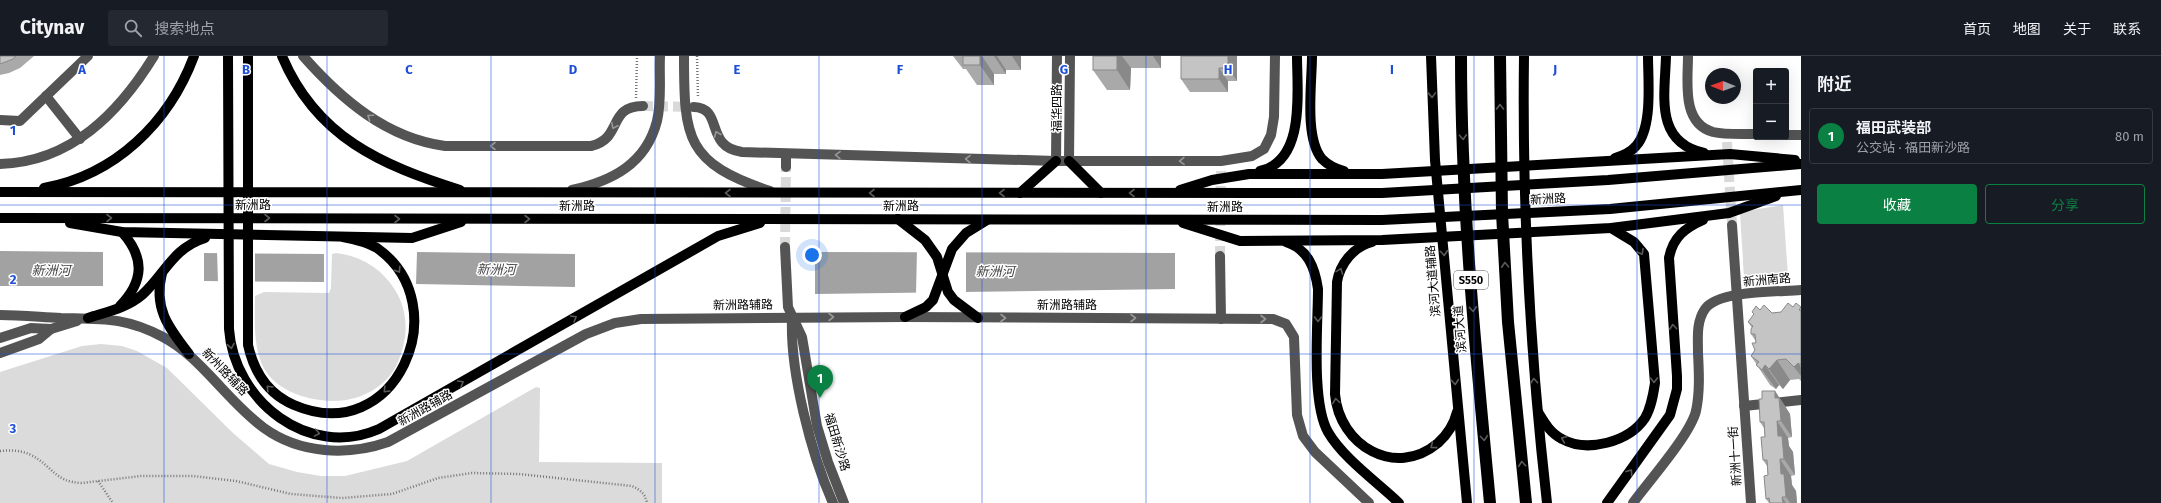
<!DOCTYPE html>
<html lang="zh">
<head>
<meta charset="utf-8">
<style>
	:root { --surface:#171b24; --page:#242831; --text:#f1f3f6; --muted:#9ea1a6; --line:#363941; --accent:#0b8043 }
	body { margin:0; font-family:"Fira Sans","Noto Sans SC",sans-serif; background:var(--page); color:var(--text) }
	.controls { position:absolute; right:12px; top:12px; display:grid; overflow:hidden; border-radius:4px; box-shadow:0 4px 16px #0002 }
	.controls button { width:36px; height:36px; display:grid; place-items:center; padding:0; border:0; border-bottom:1px solid var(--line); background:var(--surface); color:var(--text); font:20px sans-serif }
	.compass { position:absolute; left:1705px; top:12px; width:36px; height:36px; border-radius:50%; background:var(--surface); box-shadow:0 4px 16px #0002; rotate:271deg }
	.you { position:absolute; left:812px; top:199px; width:14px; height:14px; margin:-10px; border:3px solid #fff; border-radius:50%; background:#1a73e8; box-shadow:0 0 0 6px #1a73e833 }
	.badge { display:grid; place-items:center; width:26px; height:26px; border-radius:50%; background:var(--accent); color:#fff; font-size:13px; font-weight:700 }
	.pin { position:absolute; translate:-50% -33px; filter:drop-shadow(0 1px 2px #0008) }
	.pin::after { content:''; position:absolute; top:21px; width:14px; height:12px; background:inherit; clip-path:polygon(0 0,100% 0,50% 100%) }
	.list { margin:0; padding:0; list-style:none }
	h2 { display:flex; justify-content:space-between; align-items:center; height:52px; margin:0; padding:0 16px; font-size:17px }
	h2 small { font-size:13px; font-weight:400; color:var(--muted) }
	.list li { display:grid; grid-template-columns:26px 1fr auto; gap:12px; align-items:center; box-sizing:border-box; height:56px; margin:0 8px 8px; padding:0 8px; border:1px solid var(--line); border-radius:4px }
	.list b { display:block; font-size:15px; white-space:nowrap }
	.list p { margin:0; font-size:13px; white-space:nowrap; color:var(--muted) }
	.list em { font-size:13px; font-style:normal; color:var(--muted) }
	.actions { display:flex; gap:8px; padding:12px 16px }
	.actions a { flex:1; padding:9px 0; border:1px solid var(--accent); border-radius:4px; text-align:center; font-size:14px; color:var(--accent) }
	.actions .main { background:var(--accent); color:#fff }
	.icon { flex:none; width:22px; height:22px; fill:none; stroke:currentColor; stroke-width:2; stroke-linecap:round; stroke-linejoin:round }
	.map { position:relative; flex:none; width:1801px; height:447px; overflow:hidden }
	header { display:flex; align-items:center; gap:24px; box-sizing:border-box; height:56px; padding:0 20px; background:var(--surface); border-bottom:1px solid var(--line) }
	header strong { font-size:19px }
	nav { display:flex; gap:22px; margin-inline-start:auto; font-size:14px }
	.search { width:280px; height:36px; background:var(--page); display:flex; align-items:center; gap:10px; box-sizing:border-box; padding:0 14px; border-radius:4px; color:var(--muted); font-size:15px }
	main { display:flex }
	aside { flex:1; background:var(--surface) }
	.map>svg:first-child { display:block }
	.green { fill:#dbdbdb }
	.water { fill:#a2a2a2 }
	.pier { fill:#fff }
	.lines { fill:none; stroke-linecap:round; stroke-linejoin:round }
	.minor-tunnel { stroke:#d9d9d9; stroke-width:10; stroke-dasharray:10 5; stroke-linecap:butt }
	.path { stroke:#767676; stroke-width:2.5; stroke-dasharray:1 2; stroke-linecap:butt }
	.minor { stroke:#545454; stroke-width:10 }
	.major { stroke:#000; stroke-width:10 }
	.highway { stroke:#000; stroke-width:12 }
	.wall { fill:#a9a9a9 }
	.shaded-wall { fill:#898989 }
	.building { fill:#c4c4c4; stroke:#898989 }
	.oneway { stroke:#595959 }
	.oneway2 { stroke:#989898 }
	.grid { fill:none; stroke:#1d4ed8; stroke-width:1; stroke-opacity:0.55 }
	.labels { text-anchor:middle; stroke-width:3; stroke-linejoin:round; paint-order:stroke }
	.shield { fill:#fff; stroke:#4c4c4c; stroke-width:1 }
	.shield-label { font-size:11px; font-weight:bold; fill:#000 }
	.street-label { font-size:12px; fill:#000; stroke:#fff }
	.water-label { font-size:13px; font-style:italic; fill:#434343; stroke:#fff }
	.grid-label { font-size:13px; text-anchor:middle; font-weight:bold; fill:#1d4ed8; stroke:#fff; stroke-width:3; stroke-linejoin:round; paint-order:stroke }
</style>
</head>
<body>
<header>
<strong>Citynav</strong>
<div class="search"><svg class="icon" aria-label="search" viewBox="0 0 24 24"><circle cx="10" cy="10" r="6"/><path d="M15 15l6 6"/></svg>搜索地点</div>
<nav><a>首页</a><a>地图</a><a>关于</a><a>联系</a></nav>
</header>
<main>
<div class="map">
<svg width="1801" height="447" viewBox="0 0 1801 447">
	<rect width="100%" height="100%" fill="#fff"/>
	<g class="green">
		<polygon points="1783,149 1788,220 1744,222 1740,156"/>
		<path d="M336,197C362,200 382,213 395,234C404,248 407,265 405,281C403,295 397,314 386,324C378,332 366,339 355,342C324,351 273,339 261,306C253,285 255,261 255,240L264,236L329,237L331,232L332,198Z"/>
		<polygon points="101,288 122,290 137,295 167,312 233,377 269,408 297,416 321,420 345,420 407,405 536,331 540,332 539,406 662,407 662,447 0,447 0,316 82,290"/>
	</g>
	<g class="water">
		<polygon points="0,195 103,196 103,230 0,230"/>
		<polygon points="417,196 575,198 575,231 416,228"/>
		<polygon points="815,196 1175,197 1175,233 815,238"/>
		<polygon points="204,197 324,198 324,226 204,225"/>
	</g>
	<g class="pier">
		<polygon points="917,194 966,194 966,237 916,238"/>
		<polygon points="217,195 255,195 255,227 218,227"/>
	</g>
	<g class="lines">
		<g class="minor-tunnel">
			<polyline points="643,50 694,51"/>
			<polyline points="1727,86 1732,169"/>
			<polyline points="785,191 786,111"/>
			<polyline points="1220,200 1221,112"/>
		</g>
		<g class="path">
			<polyline points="697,0 698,41"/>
			<polyline points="636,42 637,0"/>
			<path d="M0,395C11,394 21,394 31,399C53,410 54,426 82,427L141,420H193L236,425L291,438L342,442L392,438L438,422L472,417L519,418L632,430C640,434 645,437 647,447"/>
			<polyline points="98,425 113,447"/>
		</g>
		<g class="minor">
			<path d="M303,0C341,43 386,82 445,90H591C623,83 607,50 643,50"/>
			<path d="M684,0C684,83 686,107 770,135"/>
			<path d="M1688,0C1688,25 1681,67 1713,76C1726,79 1742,78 1756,78"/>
			<polyline points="46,40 80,83"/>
			<path d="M694,51C724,52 704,91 742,96L1056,105H1221L1252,100L1264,93L1271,79L1274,61L1275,0"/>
			<polyline points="0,64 20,65 88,0"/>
			<polyline points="1786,79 1801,79"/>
			<polyline points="1056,105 1057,0"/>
			<polyline points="1069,105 1070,0"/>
			<path d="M0,108C71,106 119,57 154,0"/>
			<polyline points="786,111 786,98"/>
			<path d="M572,134C612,125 646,108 657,65C662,44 659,21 660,0"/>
			<polyline points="1732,169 1751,447"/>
			<polyline points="785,191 788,251 802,281 817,370 828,406 844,447"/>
			<polyline points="1220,200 1221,263"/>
			<path d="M0,259C20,259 40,261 61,262C102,263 125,261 163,281C184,292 200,309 216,326C231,342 246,359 264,372C300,398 348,400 388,386L586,278L615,267L641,263L905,261L1273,263L1286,268L1294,281L1297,359L1303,380L1315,396L1369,447"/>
			<path d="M792,263C790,316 811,398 833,447"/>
			<polyline points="0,282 31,272 51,273 77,265"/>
			<polyline points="0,297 39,283 51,273"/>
			<polyline points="1744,350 1801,344"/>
			<path d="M1633,447C1649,425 1690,379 1696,355C1700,336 1699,316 1698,297C1698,282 1696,266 1705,253C1718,234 1779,236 1801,234"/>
		</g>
		<g class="major">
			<path d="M228,0L229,273C234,345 309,404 379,373L718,180L760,167"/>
			<path d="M248,0V289C254,316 268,338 294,349C396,393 458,249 377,192C367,186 354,183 343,181"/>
			<path d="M282,0C316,81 381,109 460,134"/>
			<path d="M1312,0C1312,27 1304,82 1322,103C1328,109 1336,113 1344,115"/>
			<polyline points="1431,0 1435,104 1467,447"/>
			<path d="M1524,0C1522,150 1530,298 1547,447"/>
			<path d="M1666,0C1665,39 1654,86 1704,97"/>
			<path d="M1615,102C1622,100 1631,96 1636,90C1653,71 1648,25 1648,0"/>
			<polyline points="1069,105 1101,137"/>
			<path d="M1260,115C1306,105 1297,35 1297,0"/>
			<path d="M44,132C115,119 169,67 194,0"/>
			<polyline points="1180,134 1212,124 1249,118 1382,118 1730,98 1795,104"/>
			<polyline points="0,136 1382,137 1608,124 1801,108"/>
			<polyline points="1020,137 1056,105"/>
			<polyline points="0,162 1382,164 1610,153 1801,134"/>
			<polyline points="898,163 925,184 937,201 948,236 954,244 978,262"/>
			<polyline points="70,167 122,176 412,182 461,166"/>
			<polyline points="1183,167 1240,185 1382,184 1611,172 1729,157 1776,140"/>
			<path d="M1286,186C1308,193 1315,212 1318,233C1318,269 1311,346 1328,376C1343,402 1377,426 1399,447"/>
			<path d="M1372,186C1353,191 1340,208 1337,226L1335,338C1339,389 1395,423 1438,387C1447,379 1454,368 1457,356"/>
			<path d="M162,217C153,253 169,272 189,298"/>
			<path d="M120,250C144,225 145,202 122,176"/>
			<polyline points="905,261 926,251 933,244 952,193 966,177 987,164"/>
			<path d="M88,262C106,256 127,252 142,239C165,218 173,192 205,182"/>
			<path d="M1538,356C1544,366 1550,377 1562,383C1587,397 1629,386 1645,362C1651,352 1653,340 1655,327L1644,198L1634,186L1611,172"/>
			<path d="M1607,447L1670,359L1677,333V320L1669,202C1673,181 1685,172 1703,164"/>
		</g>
		<g class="highway">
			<path d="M1461,0C1461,149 1476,299 1490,447"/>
			<polyline points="1500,0 1502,157 1508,266 1526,447"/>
		</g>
	</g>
	<g class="wall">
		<polygon points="0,0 34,0 20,12 9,17 0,19"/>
		<polygon points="953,0 1021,0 1021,14 1006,14 1006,18 994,18 994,29 977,29 966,13 963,13"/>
		<polygon points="1093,0 1161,0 1161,12 1131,12 1130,34 1107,34 1093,14"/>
		<polygon points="1237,0 1237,25 1228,25 1228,36 1190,36 1181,23"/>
		<polygon points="1793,251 1801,251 1801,325 1799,323 1790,324 1783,333 1779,329 1776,333 1770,329 1751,300 1755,294 1756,287 1755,284 1751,278 1752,272 1748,266 1754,259 1752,256 1760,254 1772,257 1781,256"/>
		<polygon points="1775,335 1790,358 1792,381 1788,382 1789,390 1793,396 1795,419 1791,420 1792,429 1796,435 1797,447 1769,447 1766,443 1768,419 1767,410 1763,404 1765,381 1764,372 1760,366 1762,343"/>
	</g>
	<g class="shaded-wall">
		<polygon points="980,0 982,0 994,18 994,29 980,9"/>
		<polygon points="994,0 997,0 1006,14 1006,18"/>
		<polygon points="1012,0 1021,0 1021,14"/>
		<polygon points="1117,0 1122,0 1131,12 1130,34 1117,14"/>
		<polygon points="1153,0 1161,0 1161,12"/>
		<polygon points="1228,0 1237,0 1237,25 1228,12"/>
		<polygon points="1219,12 1228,25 1228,36 1219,23"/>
		<polygon points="1777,304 1790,324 1783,333 1769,313"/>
		<polygon points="1798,307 1801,311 1801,320 1794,311"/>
		<polygon points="1765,309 1779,329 1776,333 1762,314"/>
		<polygon points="1775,335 1790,358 1792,381 1781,365 1775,342"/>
		<polygon points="1777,365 1788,382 1789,390 1793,396 1795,419 1784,403 1778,380"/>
		<polygon points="1780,403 1791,420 1792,429 1796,435 1797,447 1790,447 1786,441 1781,418"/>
		<polygon points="1782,441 1786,447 1783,447"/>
	</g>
	<g class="building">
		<polygon points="0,0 16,0 13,3 0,8"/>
		<rect x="963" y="0" width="17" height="9"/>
		<rect x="1093" y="0" width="24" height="14"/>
		<polygon points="1181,0 1228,0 1228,12 1219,12 1219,23 1181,23"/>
		<polygon points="1788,247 1793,251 1796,247 1801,251 1799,254 1801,255 1801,309 1798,307 1794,311 1786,303 1777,304 1769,313 1765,309 1762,314 1756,309 1759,306 1751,300 1755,294 1752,287 1756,287 1755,278 1751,278 1751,273 1753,270 1748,266 1754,258 1752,256 1756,250 1760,254 1764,249 1772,257 1781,256"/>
		<polygon points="1762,335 1775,335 1775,342 1779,342 1781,365 1777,365 1778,380 1782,380 1784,403 1780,403 1781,418 1784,418 1786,441 1782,441 1783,447 1770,447 1769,442 1766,443 1764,420 1768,419 1767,404 1763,404 1761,381 1765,381 1764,366 1760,366 1759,343 1762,343"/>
	</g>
	<defs><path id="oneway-chevron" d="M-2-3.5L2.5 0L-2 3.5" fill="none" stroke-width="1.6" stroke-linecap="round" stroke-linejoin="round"/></defs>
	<g class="oneway">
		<use href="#oneway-chevron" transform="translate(1432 39) rotate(88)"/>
		<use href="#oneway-chevron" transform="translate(1500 51) rotate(-90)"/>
		<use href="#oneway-chevron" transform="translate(1463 81) rotate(87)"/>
		<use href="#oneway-chevron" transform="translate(728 137) rotate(-180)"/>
		<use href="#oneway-chevron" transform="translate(872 137) rotate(-180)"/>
		<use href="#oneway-chevron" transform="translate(1002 137) rotate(-180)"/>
		<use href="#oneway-chevron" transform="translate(1132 137) rotate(-180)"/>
		<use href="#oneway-chevron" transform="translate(109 162)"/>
		<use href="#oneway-chevron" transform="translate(267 162)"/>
		<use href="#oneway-chevron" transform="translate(397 163)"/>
		<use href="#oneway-chevron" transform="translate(527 163)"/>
		<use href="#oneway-chevron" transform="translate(1641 196) rotate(60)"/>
		<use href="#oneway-chevron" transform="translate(1444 197) rotate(85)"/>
		<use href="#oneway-chevron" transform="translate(1505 209) rotate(-93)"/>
		<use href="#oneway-chevron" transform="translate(398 214) rotate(57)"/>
		<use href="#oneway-chevron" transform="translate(1340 215) rotate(-69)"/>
		<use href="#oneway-chevron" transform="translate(1473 253) rotate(86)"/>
		<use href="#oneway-chevron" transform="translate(574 262) rotate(-30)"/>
		<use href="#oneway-chevron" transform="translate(1318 263) rotate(90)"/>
		<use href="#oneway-chevron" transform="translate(1673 271) rotate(-95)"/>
		<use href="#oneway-chevron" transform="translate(231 290) rotate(80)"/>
		<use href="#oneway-chevron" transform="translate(1654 324) rotate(89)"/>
		<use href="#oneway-chevron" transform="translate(1534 325) rotate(-94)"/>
		<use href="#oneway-chevron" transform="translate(1455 326) rotate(85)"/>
		<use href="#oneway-chevron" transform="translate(461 327) rotate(-30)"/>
		<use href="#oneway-chevron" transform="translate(269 332) rotate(-134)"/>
		<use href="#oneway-chevron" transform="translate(386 334) rotate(135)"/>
		<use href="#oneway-chevron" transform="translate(1336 345) rotate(-98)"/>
		<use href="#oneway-chevron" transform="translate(317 377) rotate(10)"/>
		<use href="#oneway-chevron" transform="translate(1484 382) rotate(85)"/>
		<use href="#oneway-chevron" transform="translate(1564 383) rotate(-157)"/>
		<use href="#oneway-chevron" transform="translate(1433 390) rotate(143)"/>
		<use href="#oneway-chevron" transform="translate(1522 408) rotate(-95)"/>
		<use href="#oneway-chevron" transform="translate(1630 416) rotate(-54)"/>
	</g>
	<g class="oneway2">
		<use href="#oneway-chevron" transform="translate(370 61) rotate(-145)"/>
		<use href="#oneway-chevron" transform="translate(614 70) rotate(117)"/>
		<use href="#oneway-chevron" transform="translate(717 78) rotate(-112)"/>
		<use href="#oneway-chevron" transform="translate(493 90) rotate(-180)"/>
		<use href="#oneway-chevron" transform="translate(838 99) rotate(-179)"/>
		<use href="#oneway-chevron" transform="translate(968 103) rotate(-179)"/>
		<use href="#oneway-chevron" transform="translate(1182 105) rotate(179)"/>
		<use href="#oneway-chevron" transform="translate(831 261)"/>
		<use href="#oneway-chevron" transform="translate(1003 262)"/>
		<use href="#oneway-chevron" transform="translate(1133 262)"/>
		<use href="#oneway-chevron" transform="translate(1263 263)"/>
	</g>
	<path class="grid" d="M164,0V447M327,0V447M491,0V447M655,0V447M819,0V447M982,0V447M1146,0V447M1310,0V447M1474,0V447M1637,0V447M0,149H1801M0,298H1801"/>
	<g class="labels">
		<rect class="shield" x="1454" y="215" width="34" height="18" rx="3"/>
		<g class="shield-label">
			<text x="1471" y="228">S550</text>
		</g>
		<g class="street-label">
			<text transform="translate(1057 52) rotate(-90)" y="4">福华四路</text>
			<text transform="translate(1548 143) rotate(-3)" y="4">新洲路</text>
			<text x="253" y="153">新洲路</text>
			<text x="577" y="154">新洲路</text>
			<text x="901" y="154">新洲路</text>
			<text x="1225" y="155">新洲路</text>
			<text transform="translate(1767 224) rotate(-5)" y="4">新洲南路</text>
			<text transform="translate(1433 225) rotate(-95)" y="4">滨河大道辅路</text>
			<text transform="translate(743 249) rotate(-1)" y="4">新洲路辅路</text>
			<text x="1067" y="253">新洲路辅路</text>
			<text transform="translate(1460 273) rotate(-95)" y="4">滨河大道</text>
			<text transform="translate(225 316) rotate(46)" y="4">新州路辅路</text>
			<text transform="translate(425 352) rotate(-29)" y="4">新洲路辅路</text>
			<text transform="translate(837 386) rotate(73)" y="4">福田新沙路</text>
			<text transform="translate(1735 400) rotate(-94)" y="4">新洲十一街</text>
		</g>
		<g class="water-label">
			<text transform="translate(496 213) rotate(1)" y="5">新洲河</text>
			<text x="51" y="219">新洲河</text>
			<text x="995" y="220">新洲河</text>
		</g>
	</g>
	<g class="grid-label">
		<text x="82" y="18">A</text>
		<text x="246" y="18">B</text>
		<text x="409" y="18">C</text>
		<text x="573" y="18">D</text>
		<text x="737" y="18">E</text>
		<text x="900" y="18">F</text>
		<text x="1064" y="18">G</text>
		<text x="1228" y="18">H</text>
		<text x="1392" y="18">I</text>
		<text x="1555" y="18">J</text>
		<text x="13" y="79">1</text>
		<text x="13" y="228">2</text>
		<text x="13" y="377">3</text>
	</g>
</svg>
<div class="controls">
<button>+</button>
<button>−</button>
</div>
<svg class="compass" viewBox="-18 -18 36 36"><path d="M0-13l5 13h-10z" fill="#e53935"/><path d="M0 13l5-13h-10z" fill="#9ea1a6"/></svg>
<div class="you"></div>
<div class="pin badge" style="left:820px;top:342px">1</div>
</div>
<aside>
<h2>附近<small></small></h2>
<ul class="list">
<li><span class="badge">1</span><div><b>福田武装部</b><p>公交站 · 福田新沙路</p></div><em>80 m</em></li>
</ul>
<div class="actions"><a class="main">收藏</a><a>分享</a></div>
</aside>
</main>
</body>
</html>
